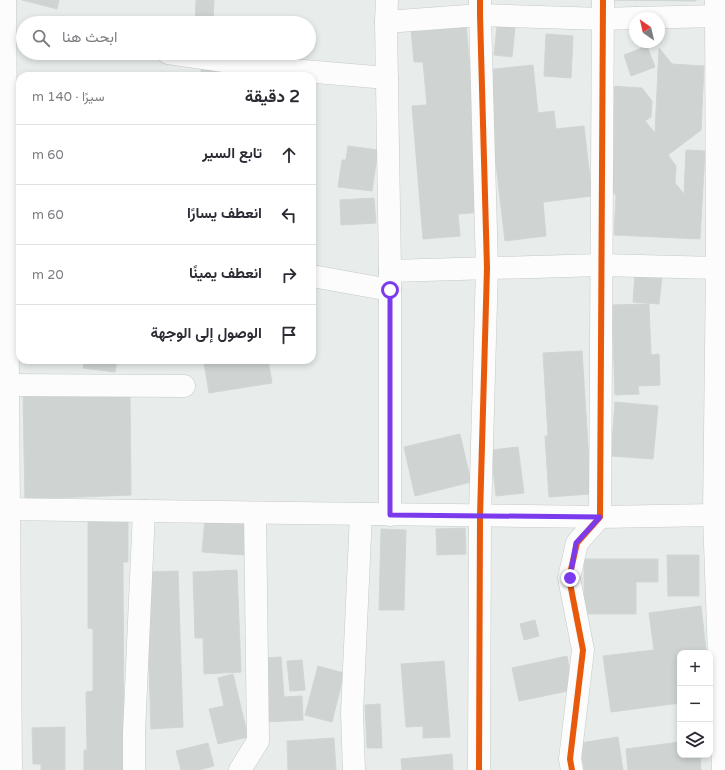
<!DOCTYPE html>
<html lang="ar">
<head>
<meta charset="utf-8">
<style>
	:root { --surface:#fff; --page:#f7f7f7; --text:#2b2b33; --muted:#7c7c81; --line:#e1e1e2 }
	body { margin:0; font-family:"Varela Round",Vazirmatn,sans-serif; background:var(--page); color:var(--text); direction:rtl }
	.controls { position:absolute; right:12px; bottom:12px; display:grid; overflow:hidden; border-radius:8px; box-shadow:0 2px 6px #0003 }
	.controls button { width:36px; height:36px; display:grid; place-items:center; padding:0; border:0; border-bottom:1px solid var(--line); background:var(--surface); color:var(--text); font:20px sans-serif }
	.compass { position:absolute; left:629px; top:12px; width:36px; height:36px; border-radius:50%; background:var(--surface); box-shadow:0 2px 6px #0003; rotate:326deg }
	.stop { position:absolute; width:12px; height:12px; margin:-9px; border:3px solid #7c3aed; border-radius:50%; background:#fff }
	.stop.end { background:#7c3aed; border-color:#fff; box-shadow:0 1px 4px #0008 }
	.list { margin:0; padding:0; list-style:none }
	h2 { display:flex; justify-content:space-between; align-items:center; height:52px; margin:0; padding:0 16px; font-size:17px }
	h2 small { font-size:13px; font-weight:400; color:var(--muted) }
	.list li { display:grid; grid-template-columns:26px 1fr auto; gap:12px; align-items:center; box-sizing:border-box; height:60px; padding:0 16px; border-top:1px solid var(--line) }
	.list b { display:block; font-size:15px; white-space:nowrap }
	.list em { font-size:13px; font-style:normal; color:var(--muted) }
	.icon { flex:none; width:22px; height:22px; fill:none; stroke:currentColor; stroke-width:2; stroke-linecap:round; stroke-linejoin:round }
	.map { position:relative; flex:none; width:725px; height:770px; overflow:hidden; direction:ltr }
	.search { position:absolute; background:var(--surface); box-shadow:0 2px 6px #0003; left:16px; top:16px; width:300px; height:44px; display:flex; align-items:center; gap:10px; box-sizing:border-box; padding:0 14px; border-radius:22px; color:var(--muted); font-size:15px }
	.panel { position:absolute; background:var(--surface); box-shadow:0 2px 6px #0003; left:16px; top:72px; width:300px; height:292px; border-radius:12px; direction:rtl }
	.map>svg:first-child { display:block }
	.building { fill:#cfd4d2; stroke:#d1d6d4 }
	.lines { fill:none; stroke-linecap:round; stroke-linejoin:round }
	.minor-casing { stroke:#c5cac8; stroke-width:23 }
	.minor { stroke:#fcfcfc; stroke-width:22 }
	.cycleway-casing { stroke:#f7fbf9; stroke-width:8 }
	.cycleway { stroke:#e8590c; stroke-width:6 }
	.route { stroke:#7c3aed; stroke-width:5 }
</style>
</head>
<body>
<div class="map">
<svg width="725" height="770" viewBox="0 0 725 770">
	<rect width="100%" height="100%" fill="#e8edeb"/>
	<g class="building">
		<polygon points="22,0 59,0 57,9"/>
		<polygon points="196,0 214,0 213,23 195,23"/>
		<polygon points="609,0 696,0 696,1"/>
		<polygon points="465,14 483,212 458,214 460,236 423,239 412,106 427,105 423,62 414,62 410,19"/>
		<polygon points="497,26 515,28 512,57 494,55"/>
		<polygon points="546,34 573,36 571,78 544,76"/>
		<polygon points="647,46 655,67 631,76 624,55"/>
		<polygon points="659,48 672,64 704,66 701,130 668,155 676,166 675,183 684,194 686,150 705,151 700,239 614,235 616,196 612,190 614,153 607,144 610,86 642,88 652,101 651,117 645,121 655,133"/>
		<polygon points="205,53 232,53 227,76 200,76"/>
		<polygon points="533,65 538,113 554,111 556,129 584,126 592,196 543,202 546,236 505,241 485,70"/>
		<polygon points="348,146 378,150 372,191 338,187 342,160 346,160"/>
		<polygon points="16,152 20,152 20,190 14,190"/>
		<polygon points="374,198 376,223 341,225 340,200"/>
		<polygon points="635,275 662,277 659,304 633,302"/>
		<polygon points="649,304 651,355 659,354 660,385 638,386 639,394 615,395 612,305"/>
		<polygon points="582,351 591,494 549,497 545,436 548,436 543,353"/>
		<polygon points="85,360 117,360 115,372 83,368"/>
		<polygon points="214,360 268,360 272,383 209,393 204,362"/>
		<polygon points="23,393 130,394 131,495 25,499"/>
		<polygon points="615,402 658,406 653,459 611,456"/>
		<polygon points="460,434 471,482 415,496 404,447"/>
		<polygon points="518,447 524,493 496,496 491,450"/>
		<polygon points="206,507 247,510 244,555 202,552"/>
		<polygon points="88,508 128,508 128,562 123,562 124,770 84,770 84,750 87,750 86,692 93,691 93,629 88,628"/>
		<polygon points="465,528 466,554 437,555 436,529"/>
		<polygon points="381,529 406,530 404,610 379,610"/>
		<polygon points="667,555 699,555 699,596 668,596"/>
		<polygon points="584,559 658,559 658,582 636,582 636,614 584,614"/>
		<polygon points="237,570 241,672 204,674 203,638 195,638 193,572"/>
		<polygon points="178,571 183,727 151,729 146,572"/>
		<polygon points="701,606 706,650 712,649 710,653 680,653 680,703 611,712 603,656 654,650 649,613"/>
		<polygon points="535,620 539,636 524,640 520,624"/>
		<polygon points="567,656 573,690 519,701 512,668"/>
		<polygon points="281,657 284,697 302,696 303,720 267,722 263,658"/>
		<polygon points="302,660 305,690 290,691 287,661"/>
		<polygon points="444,661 450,737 423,738 423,726 406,727 401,664"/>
		<polygon points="318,666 344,673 332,722 305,715"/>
		<polygon points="233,674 248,737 218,744 209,709 224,706 218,678"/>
		<polygon points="380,704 382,748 367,748 365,705"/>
		<polygon points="65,727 65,770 41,770 41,764 33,764 32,728"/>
		<polygon points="618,737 623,770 584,770 580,743"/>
		<polygon points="334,738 336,770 288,770 287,741"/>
		<polygon points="680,742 680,755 700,755 701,770 628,770 626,749"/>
		<polygon points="208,743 214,766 199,770 181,770 176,751"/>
		<polygon points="452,754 453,770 402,770 401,759"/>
	</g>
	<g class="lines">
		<defs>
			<g id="minor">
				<polyline points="5,0 11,770"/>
				<polyline points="387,0 386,22 480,15 603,19 635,18"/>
				<polyline points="716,0 717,268 714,515 723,770"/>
				<polyline points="636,18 716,16"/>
				<polyline points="386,22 390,271 601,265 717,268"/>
				<polyline points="168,53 280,69 387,78"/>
				<polyline points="390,271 390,515"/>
				<polyline points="312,276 390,290"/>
				<polyline points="7,385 184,386"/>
				<polyline points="0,509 600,517 714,515"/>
				<polyline points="134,770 134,733 144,511"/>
				<polyline points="240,770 258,741 255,513"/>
				<polyline points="354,770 352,713 361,514"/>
				<polyline points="479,770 480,516 487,268 480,15 480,0"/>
				<polyline points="572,770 570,759 583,650 569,578 577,543 600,517 603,0"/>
			</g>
		</defs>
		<use href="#minor" class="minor-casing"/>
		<use href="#minor" class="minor"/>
		<defs>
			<g id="cycleway">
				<polyline points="479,770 480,516 487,268 480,15 480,0"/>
				<polyline points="572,770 570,759 583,650 569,578 577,543 600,517 603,0"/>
			</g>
		</defs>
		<use href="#cycleway" class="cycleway-casing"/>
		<use href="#cycleway" class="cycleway"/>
	</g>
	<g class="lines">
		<polyline class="route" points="390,290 390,515 600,517 576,543 570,578"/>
	</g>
</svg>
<div class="controls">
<button>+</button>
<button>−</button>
<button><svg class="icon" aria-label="layers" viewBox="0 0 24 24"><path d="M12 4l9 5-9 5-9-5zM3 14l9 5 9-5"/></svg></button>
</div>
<svg class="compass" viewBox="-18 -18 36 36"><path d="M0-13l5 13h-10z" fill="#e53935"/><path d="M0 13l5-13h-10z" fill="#7c7c81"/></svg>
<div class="stop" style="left:390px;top:290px"></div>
<div class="stop end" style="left:570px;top:578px"></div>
<div class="search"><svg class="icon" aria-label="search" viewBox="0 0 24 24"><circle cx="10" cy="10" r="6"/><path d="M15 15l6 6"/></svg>ابحث هنا</div>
<section class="panel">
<h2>2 دقيقة<small>سيرًا · 140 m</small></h2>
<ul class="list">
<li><svg class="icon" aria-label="ahead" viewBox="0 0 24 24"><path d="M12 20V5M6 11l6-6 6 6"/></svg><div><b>تابع السير</b></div><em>60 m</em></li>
<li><svg class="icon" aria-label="left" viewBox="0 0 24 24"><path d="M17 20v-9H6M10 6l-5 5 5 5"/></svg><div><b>انعطف يسارًا</b></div><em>60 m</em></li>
<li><svg class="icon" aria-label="right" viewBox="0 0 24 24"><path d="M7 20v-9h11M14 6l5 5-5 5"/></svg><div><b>انعطف يمينًا</b></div><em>20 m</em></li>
<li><svg class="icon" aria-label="arrive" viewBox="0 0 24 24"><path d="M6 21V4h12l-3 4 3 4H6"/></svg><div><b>الوصول إلى الوجهة</b></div></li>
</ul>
</section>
</div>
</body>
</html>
